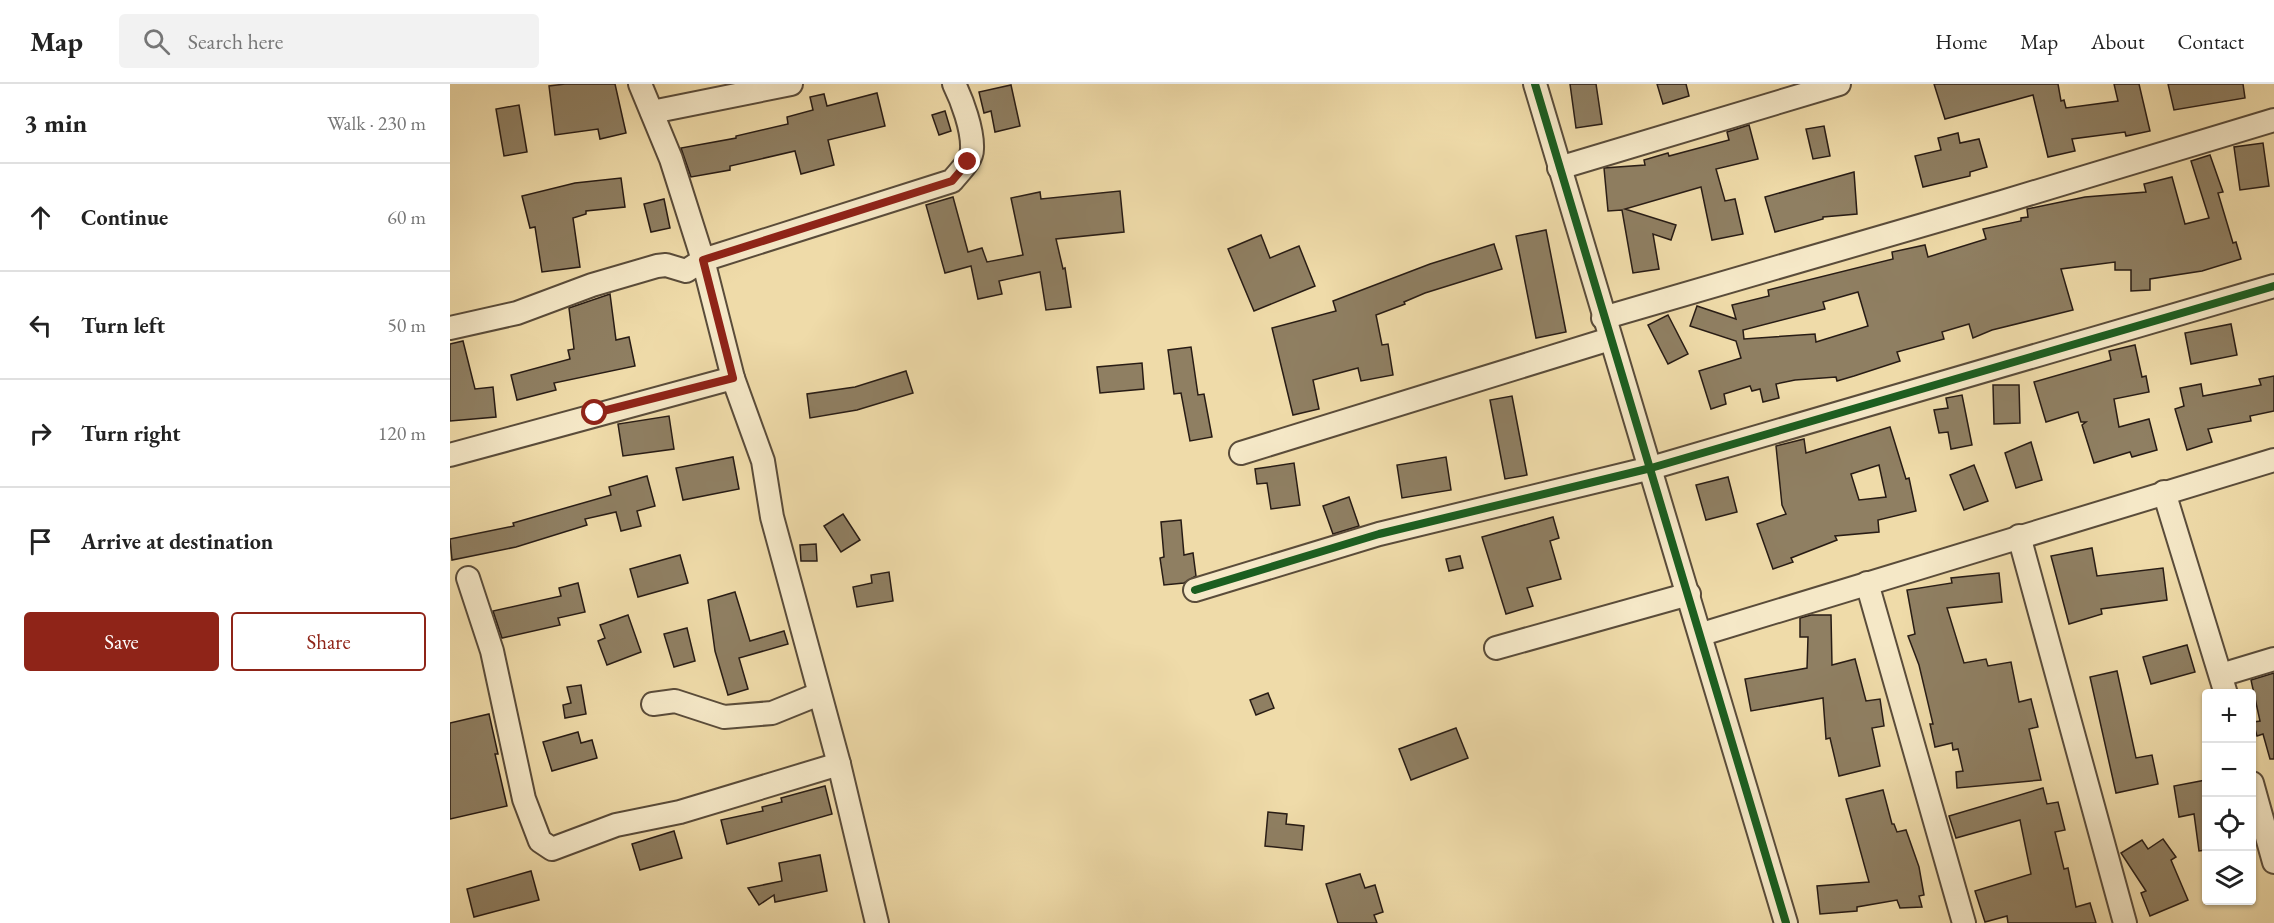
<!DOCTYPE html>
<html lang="en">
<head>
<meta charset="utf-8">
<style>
	:root { --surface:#fff; --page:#f2f2f2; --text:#222; --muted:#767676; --line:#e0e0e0; --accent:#8f2418 }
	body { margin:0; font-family:"EB Garamond",serif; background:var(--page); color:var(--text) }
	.controls { position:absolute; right:18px; bottom:18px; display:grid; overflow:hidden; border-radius:6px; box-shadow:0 2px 4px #0004 }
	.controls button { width:54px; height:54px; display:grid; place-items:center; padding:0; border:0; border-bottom:2px solid var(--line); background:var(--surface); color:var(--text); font:30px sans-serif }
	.stop { position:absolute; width:18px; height:18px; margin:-14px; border:4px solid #8f2418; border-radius:50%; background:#fff }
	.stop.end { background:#8f2418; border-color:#fff; box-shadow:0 2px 6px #0008 }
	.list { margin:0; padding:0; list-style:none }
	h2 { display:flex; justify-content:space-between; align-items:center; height:78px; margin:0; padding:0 24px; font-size:26px }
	h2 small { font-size:20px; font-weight:400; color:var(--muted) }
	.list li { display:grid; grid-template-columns:39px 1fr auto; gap:18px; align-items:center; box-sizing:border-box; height:108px; padding:0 24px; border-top:2px solid var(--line) }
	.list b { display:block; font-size:22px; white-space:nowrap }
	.list em { font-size:20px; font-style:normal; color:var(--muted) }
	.actions { display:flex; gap:12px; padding:18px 24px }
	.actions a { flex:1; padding:14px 0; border:2px solid var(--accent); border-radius:6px; text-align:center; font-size:21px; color:var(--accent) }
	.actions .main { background:var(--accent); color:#fff }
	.icon { flex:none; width:33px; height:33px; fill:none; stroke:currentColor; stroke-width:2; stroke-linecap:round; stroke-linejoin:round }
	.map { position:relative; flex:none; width:1824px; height:839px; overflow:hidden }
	header { display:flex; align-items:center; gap:36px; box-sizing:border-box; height:84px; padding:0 30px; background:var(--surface); border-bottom:2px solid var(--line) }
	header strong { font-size:28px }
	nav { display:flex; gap:33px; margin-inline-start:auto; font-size:21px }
	.search { width:420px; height:54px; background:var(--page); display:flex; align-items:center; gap:15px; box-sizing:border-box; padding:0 21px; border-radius:6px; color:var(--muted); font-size:22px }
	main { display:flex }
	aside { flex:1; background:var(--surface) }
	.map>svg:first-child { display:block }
	.building { fill:#8f7f62; stroke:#281c15; stroke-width:1.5; fill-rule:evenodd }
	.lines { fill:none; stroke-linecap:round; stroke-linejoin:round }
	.minor-casing { stroke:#5a4c3a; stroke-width:26 }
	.minor { stroke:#f5e8c7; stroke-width:22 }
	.cycleway-casing { stroke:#f5e8c7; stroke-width:11 }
	.cycleway { stroke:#1b5e20; stroke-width:8 }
	.route { stroke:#8f2418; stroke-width:8 }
</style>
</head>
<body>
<header>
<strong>Map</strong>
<div class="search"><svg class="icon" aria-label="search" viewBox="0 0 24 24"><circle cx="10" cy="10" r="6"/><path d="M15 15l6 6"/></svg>Search here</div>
<nav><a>Home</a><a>Map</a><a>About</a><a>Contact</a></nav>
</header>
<main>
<aside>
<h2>3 min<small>Walk · 230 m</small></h2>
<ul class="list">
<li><svg class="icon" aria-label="ahead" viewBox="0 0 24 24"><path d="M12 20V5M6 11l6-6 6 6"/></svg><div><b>Continue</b></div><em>60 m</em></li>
<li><svg class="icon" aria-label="left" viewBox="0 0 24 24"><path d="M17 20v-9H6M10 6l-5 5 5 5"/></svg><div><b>Turn left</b></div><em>50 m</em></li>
<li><svg class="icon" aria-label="right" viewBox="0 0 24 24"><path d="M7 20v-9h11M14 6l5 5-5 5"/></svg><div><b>Turn right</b></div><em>120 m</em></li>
<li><svg class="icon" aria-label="arrive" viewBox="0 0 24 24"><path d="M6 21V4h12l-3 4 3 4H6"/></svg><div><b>Arrive at destination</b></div></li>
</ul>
<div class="actions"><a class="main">Save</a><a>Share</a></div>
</aside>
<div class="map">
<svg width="1824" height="839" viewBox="0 0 1824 839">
	<rect width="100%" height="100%" fill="#efdba9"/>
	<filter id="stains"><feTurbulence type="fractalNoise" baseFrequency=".00333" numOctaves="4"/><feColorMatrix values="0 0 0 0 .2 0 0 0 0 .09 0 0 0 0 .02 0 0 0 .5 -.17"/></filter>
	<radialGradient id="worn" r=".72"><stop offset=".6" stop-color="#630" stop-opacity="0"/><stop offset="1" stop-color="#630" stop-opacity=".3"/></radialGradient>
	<g class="building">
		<polygon points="115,0 165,0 176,49 150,55 148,45 105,51 99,2"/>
		<polygon points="1120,0 1146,0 1152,40 1126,44"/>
		<polygon points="1207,0 1236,0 1239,12 1213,20"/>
		<polygon points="1484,0 1608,0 1611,17 1614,16 1616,24 1668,17 1664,0 1689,0 1700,47 1676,52 1675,48 1622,55 1625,67 1598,73 1583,11 1495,35"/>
		<polygon points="1718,0 1793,0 1795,14 1724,26"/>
		<polygon points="561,1 570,42 545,48 541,27 534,29 529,8"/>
		<polygon points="427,9 435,42 378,56 384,81 351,90 345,67 280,82 280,86 241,93 231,64 286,54 286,52 338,40 337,33 363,26 360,13 374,10 377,22"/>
		<polygon points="69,21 77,68 54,72 46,25"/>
		<polygon points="495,27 501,47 489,51 482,31"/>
		<polygon points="1299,41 1308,75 1266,85 1275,117 1285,115 1293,150 1262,156 1251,103 1175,125 1226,141 1221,156 1203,150 1209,185 1183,189 1172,126 1158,127 1154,84 1195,81 1194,76 1218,69 1219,72 1279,56 1277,48"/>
		<polygon points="1374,42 1380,72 1363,75 1356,45"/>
		<polygon points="1508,49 1510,59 1529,55 1537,83 1520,88 1520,92 1473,103 1465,72 1491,66 1488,54"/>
		<polygon points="1813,59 1819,102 1790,106 1784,63"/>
		<path d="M1760,71L1773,108L1768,109L1783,159L1786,158L1791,175L1752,187L1700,195V206L1681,207V186H1665V178L1611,185L1623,226L1542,246L1523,254L1519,240L1492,248L1494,255L1447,268L1450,277L1404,292L1387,297L1386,293L1345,296L1326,300L1329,314L1313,318L1310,305L1302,307L1300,302L1274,310L1276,320L1261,325L1249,287L1291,274L1286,257L1240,242L1247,222L1286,235L1282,221L1319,212L1318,206L1443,175L1442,168L1475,161L1478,173L1536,155L1533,145L1571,137V134L1578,133L1577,125L1635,113L1696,108L1694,100L1722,93L1735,140L1759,134L1741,77ZM1408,208L1418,242L1366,258L1365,250L1294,255L1293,246L1375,225L1373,218Z"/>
		<polygon points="1404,88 1407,130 1373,133 1373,135 1325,148 1315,113"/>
		<polygon points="171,94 175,123 136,127 136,130 123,134 130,183 92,188 85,143 80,144 72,112 125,99"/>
		<polygon points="670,107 674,148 606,155 613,185 615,184 621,223 596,226 590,188 549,197 552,210 528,215 521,182 495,189 476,121 503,113 518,168 532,164 537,178 573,171 561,114 590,108 591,115"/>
		<polygon points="214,115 220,144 201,148 194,120"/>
		<polygon points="1096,146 1116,248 1086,254 1066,152"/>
		<polygon points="811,151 820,174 849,162 865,202 804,227 778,165"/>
		<polygon points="1044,160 1052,185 975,209 954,218 955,220 926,231 932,261 938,260 943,291 911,297 908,284 863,296 869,325 843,331 822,244 886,227 883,217 980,180"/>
		<polygon points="160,210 166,256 179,253 185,282 104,299 106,306 67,316 61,291 120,275 118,266 124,265 119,224"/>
		<polygon points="1218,231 1238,270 1218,280 1198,241"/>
		<polygon points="1781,240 1787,271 1741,280 1735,249"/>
		<polygon points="13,257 25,305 43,303 46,333 0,337 0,260"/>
		<polygon points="1685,261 1692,293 1696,292 1699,308 1664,315 1669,343 1699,335 1707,366 1682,373 1680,368 1644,379 1632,341 1636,338 1631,338 1628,328 1596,338 1584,298 1661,276 1659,267"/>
		<polygon points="741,263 748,311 754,310 762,353 740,357 731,309 724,310 718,266"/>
		<polygon points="692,279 694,305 650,309 647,283"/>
		<polygon points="456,287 463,309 407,326 360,334 357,310 405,303"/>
		<polygon points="1824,292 1824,327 1800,332 1801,337 1758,345 1762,358 1737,366 1725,325 1734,322 1730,304 1751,300 1753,312 1811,301 1809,295"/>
		<polygon points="1543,301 1569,301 1570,339 1544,340"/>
		<polygon points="1512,311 1522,361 1501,365 1498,348 1489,349 1484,326 1498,324 1496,314"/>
		<polygon points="1062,312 1077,391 1055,395 1040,316"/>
		<polygon points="219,332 224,365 173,372 168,340"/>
		<path d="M1440,343L1456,395L1459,394L1466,427L1428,436L1429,448L1385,452L1387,456L1341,474L1343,478L1323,485L1307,440L1336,430L1332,421L1326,362L1354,355L1356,369ZM1429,381L1436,413L1409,416L1401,390Z"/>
		<polygon points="1581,358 1592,396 1566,404 1555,369"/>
		<polygon points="283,373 289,405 233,416 226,384"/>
		<polygon points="996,373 1001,406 952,414 947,381"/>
		<polygon points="844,379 850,421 821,425 817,399 807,400 805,385"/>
		<polygon points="1524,381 1538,417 1514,426 1500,391"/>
		<polygon points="197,392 205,422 187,427 191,442 171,447 166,428 135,435 137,441 66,463 2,476 0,455 64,442 63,439 161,411 159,403"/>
		<polygon points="1278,393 1287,428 1256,436 1246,401"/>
		<polygon points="899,413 909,442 883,450 873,422"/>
		<polygon points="393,430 410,456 391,468 374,442"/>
		<polygon points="1103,433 1109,454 1100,457 1111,495 1077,504 1083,522 1056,530 1032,453"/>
		<polygon points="731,436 734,471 743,469 746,492 734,499 714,501 710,474 714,473 711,438"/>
		<polygon points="366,460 367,477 351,477 350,461"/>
		<polygon points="1642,464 1647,492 1713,484 1717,516 1651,525 1652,530 1619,540 1601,472"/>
		<polygon points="230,471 238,499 188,513 180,485"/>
		<polygon points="1010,472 1013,484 999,487 996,475"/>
		<polygon points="439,488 443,517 407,523 403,503 422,499 421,491"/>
		<polygon points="1549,489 1552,518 1497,524 1514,579 1536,575 1538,582 1561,578 1569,618 1581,615 1588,643 1579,645 1591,696 1507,704 1506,688 1513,687 1508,665 1503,666 1502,659 1485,663 1480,640 1483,640 1469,581 1458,552 1465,550 1457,506 1502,499 1501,494"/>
		<polygon points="128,499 135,528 108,534 110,541 52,554 43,527 111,512 109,504"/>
		<polygon points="285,508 300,557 334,547 338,560 289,574 298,605 278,611 265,567 258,516"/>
		<polygon points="178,531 191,568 157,581 148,557 155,554 150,541"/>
		<polygon points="1361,531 1381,531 1382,581 1405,575 1416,617 1430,615 1434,642 1422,644 1430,682 1389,692 1380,654 1376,655 1373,614 1301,627 1295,595 1357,584 1358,553 1350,553 1350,534"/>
		<polygon points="237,544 245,577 224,583 214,550"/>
		<polygon points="1737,561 1745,588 1701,600 1693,573"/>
		<polygon points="1667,587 1686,674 1702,671 1708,700 1666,709 1640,593"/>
		<polygon points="1824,589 1824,675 1820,675 1813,650 1807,652 1803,638 1810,637 1801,596"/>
		<polygon points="131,601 136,630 115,634 113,621 121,619 117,603"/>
		<polygon points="818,609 824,624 806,631 800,616"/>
		<polygon points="39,630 48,670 45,670 57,722 0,735 0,639"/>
		<polygon points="1006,644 1018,674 961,696 949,665"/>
		<polygon points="128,648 131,659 142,656 147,674 102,687 93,658"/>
		<polygon points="1756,696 1756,766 1749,767 1744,730 1729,733 1724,702"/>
		<polygon points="375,702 382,730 277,760 271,736 313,727 312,723 332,718 331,714"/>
		<polygon points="1593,704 1597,720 1608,718 1615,746 1605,748 1614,785 1618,784 1626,823 1640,819 1646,839 1558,839 1557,832 1535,838 1525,807 1581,790 1570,736 1506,754 1499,732"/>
		<polygon points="1433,706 1442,740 1444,740 1447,748 1456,746 1469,783 1474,811 1469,812 1472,823 1450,824 1447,816 1407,823 1407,827 1370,830 1367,802 1419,798 1396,715"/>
		<polygon points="818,728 837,730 836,740 854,742 852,766 815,762"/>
		<polygon points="224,747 232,774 190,786 182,760"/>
		<polygon points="1713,755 1726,773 1721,776 1738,816 1700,832 1691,809 1696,807 1671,769 1692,756 1698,765"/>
		<polygon points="370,771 377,807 325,818 324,811 309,821 298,804 332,797 329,779"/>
		<polygon points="81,787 89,816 24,833 17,805"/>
		<polygon points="910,790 915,804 925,801 933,828 924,831 927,839 888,839 876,800"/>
	</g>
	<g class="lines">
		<defs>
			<g id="minor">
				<polyline points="190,0 221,75 253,176 283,294 313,377 322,433 389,680 427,839"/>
				<path d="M1085,0C1166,280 1254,559 1336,839"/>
				<polyline points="202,28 341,0"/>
				<polyline points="1109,84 1389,0"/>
				<polyline points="1153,234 1552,118 1824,36"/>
				<path d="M0,244L67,229L142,201L207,182L216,181L236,187L253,176L502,97C509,88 522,77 522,65C523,46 512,16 504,0"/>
				<polyline points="791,369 1160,255"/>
				<polyline points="0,371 283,294"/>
				<polyline points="1714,408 1776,610"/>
				<polyline points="1569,452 1675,839"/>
				<polyline points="18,494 42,567 74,715 90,757 102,765 166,741 230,728 389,680"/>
				<polyline points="1417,499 1514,839"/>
				<polyline points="745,506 929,450 1201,384 1824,202"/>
				<polyline points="1252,550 1824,376"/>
				<polyline points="1046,564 1239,510"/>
				<polyline points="1771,591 1824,575"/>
				<polyline points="203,620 225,617 274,633 322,629 369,610"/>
				<polyline points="1802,699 1824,778"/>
			</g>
		</defs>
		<use href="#minor" class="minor-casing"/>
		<use href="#minor" class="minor"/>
		<defs>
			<g id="cycleway">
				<path d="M1085,0C1166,280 1254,559 1336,839"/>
				<polyline points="745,506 929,450 1201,384 1824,202"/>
			</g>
		</defs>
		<use href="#cycleway" class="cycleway-casing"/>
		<use href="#cycleway" class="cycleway"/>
	</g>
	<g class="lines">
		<polyline class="route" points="145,329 283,294 253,176 502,97 518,78"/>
	</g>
	<rect width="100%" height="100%" filter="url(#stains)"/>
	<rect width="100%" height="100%" fill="url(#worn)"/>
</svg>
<div class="controls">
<button>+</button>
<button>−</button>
<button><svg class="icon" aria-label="locate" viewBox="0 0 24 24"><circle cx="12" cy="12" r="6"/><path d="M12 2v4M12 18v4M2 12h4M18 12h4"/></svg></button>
<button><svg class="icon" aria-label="layers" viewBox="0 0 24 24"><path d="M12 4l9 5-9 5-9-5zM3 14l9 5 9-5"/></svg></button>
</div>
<div class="stop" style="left:145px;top:329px"></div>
<div class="stop end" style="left:518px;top:78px"></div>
</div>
</main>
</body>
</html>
